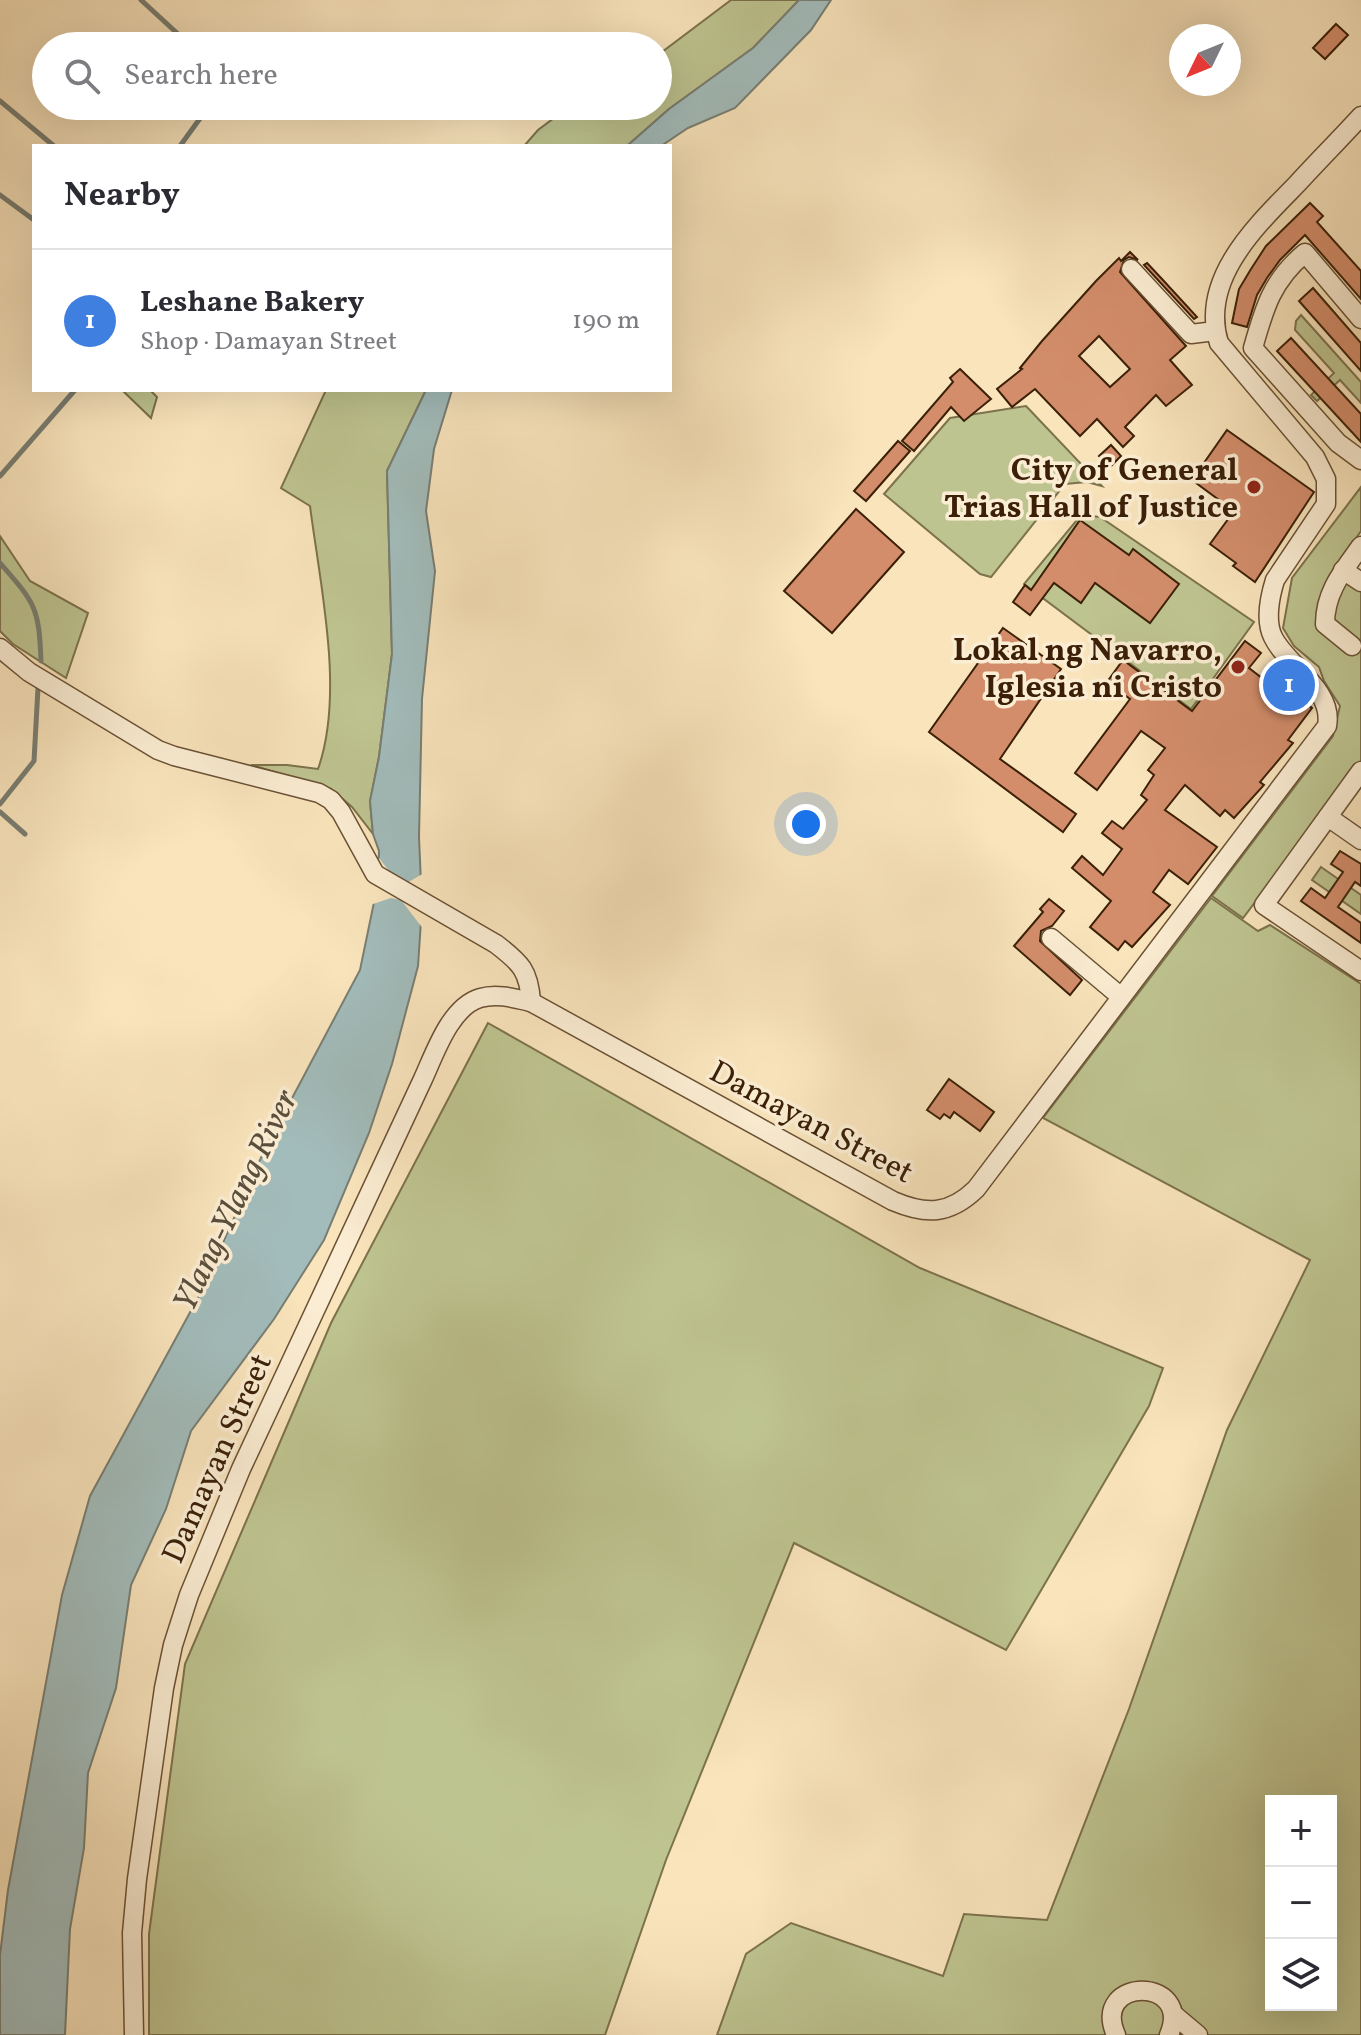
<!DOCTYPE html>
<html lang="en">
<head>
<meta charset="utf-8">
<style>
	:root { --surface:#fff; --page:#f2f2f3; --text:#2b2b33; --muted:#7c7c81; --line:#e1e1e2; --accent:#8f2418 }
	body { margin:0; font-family:Vollkorn,serif; background:var(--page); color:var(--text) }
	.controls { position:absolute; right:24px; bottom:24px; display:grid; overflow:hidden; border-radius:0px; box-shadow:0 8px 32px #0002 }
	.controls button { width:72px; height:72px; display:grid; place-items:center; padding:0; border:0; border-bottom:2px solid var(--line); background:var(--surface); color:var(--text); font:40px sans-serif }
	.compass { position:absolute; left:1169px; top:24px; width:72px; height:72px; border-radius:50%; background:var(--surface); box-shadow:0 8px 32px #0002; rotate:227deg }
	.you { position:absolute; left:806px; top:824px; width:28px; height:28px; margin:-20px; border:6px solid #fff; border-radius:50%; background:#1a73e8; box-shadow:0 0 0 12px #1a73e833 }
	.badge { display:grid; place-items:center; width:52px; height:52px; border-radius:50%; background:var(--accent); color:#fff; font-size:26px; font-weight:700 }
	.pin { position:absolute; translate:-50% -50%; border:4px solid #fff; box-shadow:0 2px 8px #0006 }
	.list { margin:0; padding:0; list-style:none }
	h2 { display:flex; justify-content:space-between; align-items:center; height:104px; margin:0; padding:0 32px; font-size:34px }
	h2 small { font-size:26px; font-weight:400; color:var(--muted) }
	.list li { display:grid; grid-template-columns:52px 1fr auto; gap:24px; align-items:center; box-sizing:border-box; height:144px; padding:0 32px; border-top:2px solid var(--line) }
	.list b { display:block; font-size:30px; white-space:nowrap }
	.list p { margin:0; font-size:26px; white-space:nowrap; color:var(--muted) }
	.list em { font-size:26px; font-style:normal; color:var(--muted) }
	.icon { flex:none; width:44px; height:44px; fill:none; stroke:currentColor; stroke-width:2; stroke-linecap:round; stroke-linejoin:round }
	.map { position:relative; flex:none; width:1361px; height:2035px; overflow:hidden }
	.search { position:absolute; background:var(--surface); box-shadow:0 8px 32px #0002; left:32px; top:32px; width:640px; height:88px; display:flex; align-items:center; gap:20px; box-sizing:border-box; padding:0 28px; border-radius:44px; color:var(--muted); font-size:30px }
	.panel { position:absolute; background:var(--surface); box-shadow:0 8px 32px #0002; left:32px; top:144px; width:640px; height:248px; border-radius:0px }
	.map>svg:first-child { display:block }
	.green { fill:#bec490; stroke:#7c724c; stroke-width:2; fill-rule:evenodd }
	.water { fill:#a2bcbb; stroke:#797e73; stroke-width:2 }
	.pier { fill:#f9e4bc }
	.lines { fill:none; stroke-linecap:round; stroke-linejoin:round }
	.stream { stroke:#797e73; stroke-width:5 }
	.building { fill:#d38d6b; stroke:#3b2007; stroke-width:2; fill-rule:evenodd }
	.minor-casing { stroke:#6a5134; stroke-width:21 }
	.minor { stroke:#fbedd3; stroke-width:18 }
	.poi-dot { fill:#8f2418; stroke:#fbedd3; stroke-width:3 }
	.labels { text-anchor:middle; stroke-width:7; stroke-linejoin:round; paint-order:stroke }
	.poi-label { font-size:32px; font-weight:bold; fill:#3b2007; stroke:#fbedd3; text-anchor:end }
	.street-label { font-size:32px; fill:#3b2007; stroke:#fbedd3 }
	.water-label { font-size:34px; font-style:italic; fill:#5a4f3d; stroke:#fbedd3 }
</style>
</head>
<body>
<div class="map">
<svg width="1361" height="2035" viewBox="0 0 1361 2035">
	<rect width="100%" height="100%" fill="#f9e4bc"/>
	<filter id="stains"><feTurbulence type="fractalNoise" baseFrequency=".0025" numOctaves="4"/><feColorMatrix values="0 0 0 0 .2 0 0 0 0 .09 0 0 0 0 .02 0 0 0 .5 -.17"/></filter>
	<radialGradient id="worn" r=".72"><stop offset=".6" stop-color="#630" stop-opacity="0"/><stop offset="1" stop-color="#630" stop-opacity=".3"/></radialGradient>
	<g class="green">
		<polygon points="731,0 799,0 753,48 669,109 627,146 524,146 538,130 570,106 658,106 658,55"/>
		<polygon points="1301,315 1361,382 1361,403 1340,380 1317,401 1311,395 1334,373 1295,330 1296,321"/>
		<polygon points="122,390 150,390 157,397 151,418"/>
		<path d="M326,390H426L387,471L392,654L379,757L370,801L373,834L352,807L331,789L251,765H287L318,769C345,693 320,585 310,506L281,488Z"/>
		<polygon points="1026,406 1102,486 1087,482 1065,484 991,577 980,574 884,494 950,418"/>
		<polygon points="1361,487 1361,531 1333,570 1361,591 1361,763 1243,918 1212,896 1333,736 1340,706 1324,681 1319,667 1294,646 1283,628 1292,578"/>
		<polygon points="1081,515 1100,517 1254,622 1191,709 1024,584"/>
		<polygon points="0,536 30,581 88,613 66,678 13,644 0,631"/>
		<polygon points="1321,867 1361,895 1361,914 1312,880"/>
		<path d="M1211,898L1258,931L1270,925L1361,984V2035H717L746,1954L791,1923L943,1976L964,1914L1047,1920L1129,1709L1227,1430L1310,1260L1043,1118ZM1271,1801H1331V2005H1271Z"/>
		<polygon points="488,1023 920,1268 1163,1368 1149,1406 1006,1650 794,1543 666,1860 605,2035 149,2035 149,1934 185,1664 331,1323"/>
	</g>
	<g class="water">
		<polygon points="799,0 831,0 811,30 735,108 688,128 661,146 627,146 669,109 753,48"/>
		<polygon points="426,390 452,390 434,449 426,511 435,571 422,699 419,837 422,906 418,966 392,1064 369,1133 324,1240 274,1319 191,1431 166,1509 131,1585 116,1688 88,1773 84,1848 70,1929 65,2035 0,2035 0,1955 8,1890 62,1595 90,1496 200,1294 264,1151 360,970 378,883 379,851 373,834 370,801 379,757 392,654 387,471"/>
	</g>
	<polygon class="pier" points="379,858 396,880 407,883 424,873 424,930 401,900 391,898 370,905"/>
	<g class="lines">
		<g class="stream">
			<polyline points="141,0 191,46"/>
			<polyline points="0,101 54,146"/>
			<polyline points="180,146 209,106"/>
			<polyline points="0,195 34,220"/>
			<polyline points="0,476 75,390"/>
			<path d="M0,563C35,603 39,607 41,661"/>
			<polyline points="0,804 34,761 38,688"/>
			<polyline points="0,812 25,834"/>
		</g>
	</g>
	<g class="building">
		<polygon points="1336,24 1348,35 1325,59 1313,48"/>
		<polygon points="1310,203 1323,216 1317,222 1361,271 1361,299 1305,235 1280,260 1267,278 1257,295 1247,327 1232,323 1239,289 1251,269 1266,246"/>
		<path d="M1130,252L1138,260L1129,257L1124,260L1120,272L1186,346L1170,360L1192,385L1166,406L1156,395L1125,427L1134,436L1123,447L1097,419L1080,436L1035,389L1012,407L997,389L1022,369L1020,368L1042,341L1096,281L1119,258L1121,261ZM1099,336L1130,369L1110,387L1079,356Z"/>
		<polygon points="1147,263 1162,279 1197,317 1194,319 1144,265"/>
		<polygon points="1313,288 1361,343 1361,371 1299,301"/>
		<polygon points="1291,338 1361,414 1361,442 1277,351"/>
		<polygon points="960,369 991,399 964,421 951,407 914,451 902,441 953,382 950,378"/>
		<polygon points="1227,430 1314,492 1255,582 1233,566 1236,563 1210,544 1234,511 1192,480"/>
		<polygon points="898,441 910,451 866,501 854,491"/>
		<polygon points="1111,445 1121,456 1110,467 1099,456"/>
		<polygon points="856,509 904,552 832,633 784,591"/>
		<polygon points="1080,520 1129,555 1133,549 1179,584 1150,623 1095,583 1081,603 1054,583 1030,615 1013,602 1025,585 1031,590"/>
		<polygon points="1003,628 1061,669 1000,759 1076,814 1063,832 929,732"/>
		<polygon points="1245,641 1261,653 1249,668 1275,688 1286,673 1301,689 1296,695 1312,708 1288,740 1293,743 1260,782 1264,785 1234,818 1225,810 1220,816 1185,785 1165,810 1217,847 1188,884 1169,870 1153,892 1170,905 1132,947 1125,941 1118,950 1090,927 1111,901 1072,868 1082,856 1103,875 1122,849 1102,833 1112,821 1123,829 1147,800 1141,795 1154,775 1148,770 1165,748 1141,731 1097,790 1075,773 1130,699 1107,682 1123,660 1192,711"/>
		<polygon points="1340,851 1361,864 1361,886 1355,882 1338,907 1361,923 1361,943 1301,901 1311,888 1325,898 1343,872 1331,864"/>
		<polygon points="1049,899 1064,911 1052,926 1041,931 1040,941 1082,980 1070,995 1014,946 1043,912 1040,909"/>
		<polygon points="949,1079 994,1112 980,1131 954,1112 950,1118 944,1114 940,1119 927,1110"/>
	</g>
	<g class="lines">
		<defs>
			<g id="minor">
				<polyline points="1131,269 1191,334 1215,331"/>
				<path d="M1361,319L1305,253C1272,280 1264,309 1253,348L1338,443L1361,460"/>
				<polyline points="1343,570 1361,582"/>
				<path d="M1352,646L1325,624C1325,592 1343,571 1361,546"/>
				<path d="M0,648L29,672L158,750L174,756L319,793L331,800L341,812L375,874L496,944C521,963 529,971 531,1002"/>
				<polyline points="1361,771 1264,905 1361,971"/>
				<polyline points="1328,817 1361,840"/>
				<polyline points="1051,938 1120,996"/>
				<polyline points="1173,2014 1198,2035"/>
				<path d="M134,2035L132,1933L137,1879L164,1688L173,1645L189,1595L241,1469L423,1079C435,1053 450,1007 480,998C497,993 514,998 531,1002L893,1201C926,1215 949,1215 976,1189L1327,726C1334,689 1287,666 1273,637C1265,621 1270,596 1275,580L1326,504V479L1315,457L1219,343C1199,279 1257,225 1297,184C1318,161 1340,139 1361,116"/>
				<path d="M1116,2035C1090,1976 1194,1976 1169,2035"/>
			</g>
		</defs>
		<use href="#minor" class="minor-casing"/>
		<use href="#minor" class="minor"/>
	</g>
	<g class="poi-dot">
		<circle cx="1254" cy="487" r="8"/>
		<circle cx="1238" cy="667" r="8"/>
	</g>
	<g class="labels">
		<g class="poi-label">
			<text x="1238" y="480">City of General<tspan x="1238" dy="37">Trias Hall of Justice</tspan></text>
			<text x="1222" y="660">Lokal ng Navarro,<tspan x="1222" dy="37">Iglesia ni Cristo</tspan></text>
		</g>
		<g class="street-label">
			<text transform="translate(812 1121) rotate(28)" y="11">Damayan Street</text>
			<text transform="translate(216 1458) rotate(-66)" y="11">Damayan Street</text>
		</g>
		<g class="water-label">
			<text transform="translate(234 1200) rotate(-64)" y="12">Ylang-Ylang River</text>
		</g>
	</g>
	<rect width="100%" height="100%" filter="url(#stains)"/>
	<rect width="100%" height="100%" fill="url(#worn)"/>
</svg>
<div class="controls">
<button>+</button>
<button>−</button>
<button><svg class="icon" aria-label="layers" viewBox="0 0 24 24"><path d="M12 4l9 5-9 5-9-5zM3 14l9 5 9-5"/></svg></button>
</div>
<svg class="compass" viewBox="-18 -18 36 36"><path d="M0-13l5 13h-10z" fill="#e53935"/><path d="M0 13l5-13h-10z" fill="#7c7c81"/></svg>
<div class="you"></div>
<div class="pin badge" style="left:1289px;top:685px;background:#3f7fe0">1</div>
<div class="search"><svg class="icon" aria-label="search" viewBox="0 0 24 24"><circle cx="10" cy="10" r="6"/><path d="M15 15l6 6"/></svg>Search here</div>
<section class="panel">
<h2>Nearby<small></small></h2>
<ul class="list">
<li><span class="badge" style="background:#3f7fe0">1</span><div><b>Leshane Bakery</b><p>Shop · Damayan Street</p></div><em>190 m</em></li>
</ul>
</section>
</div>
</body>
</html>
